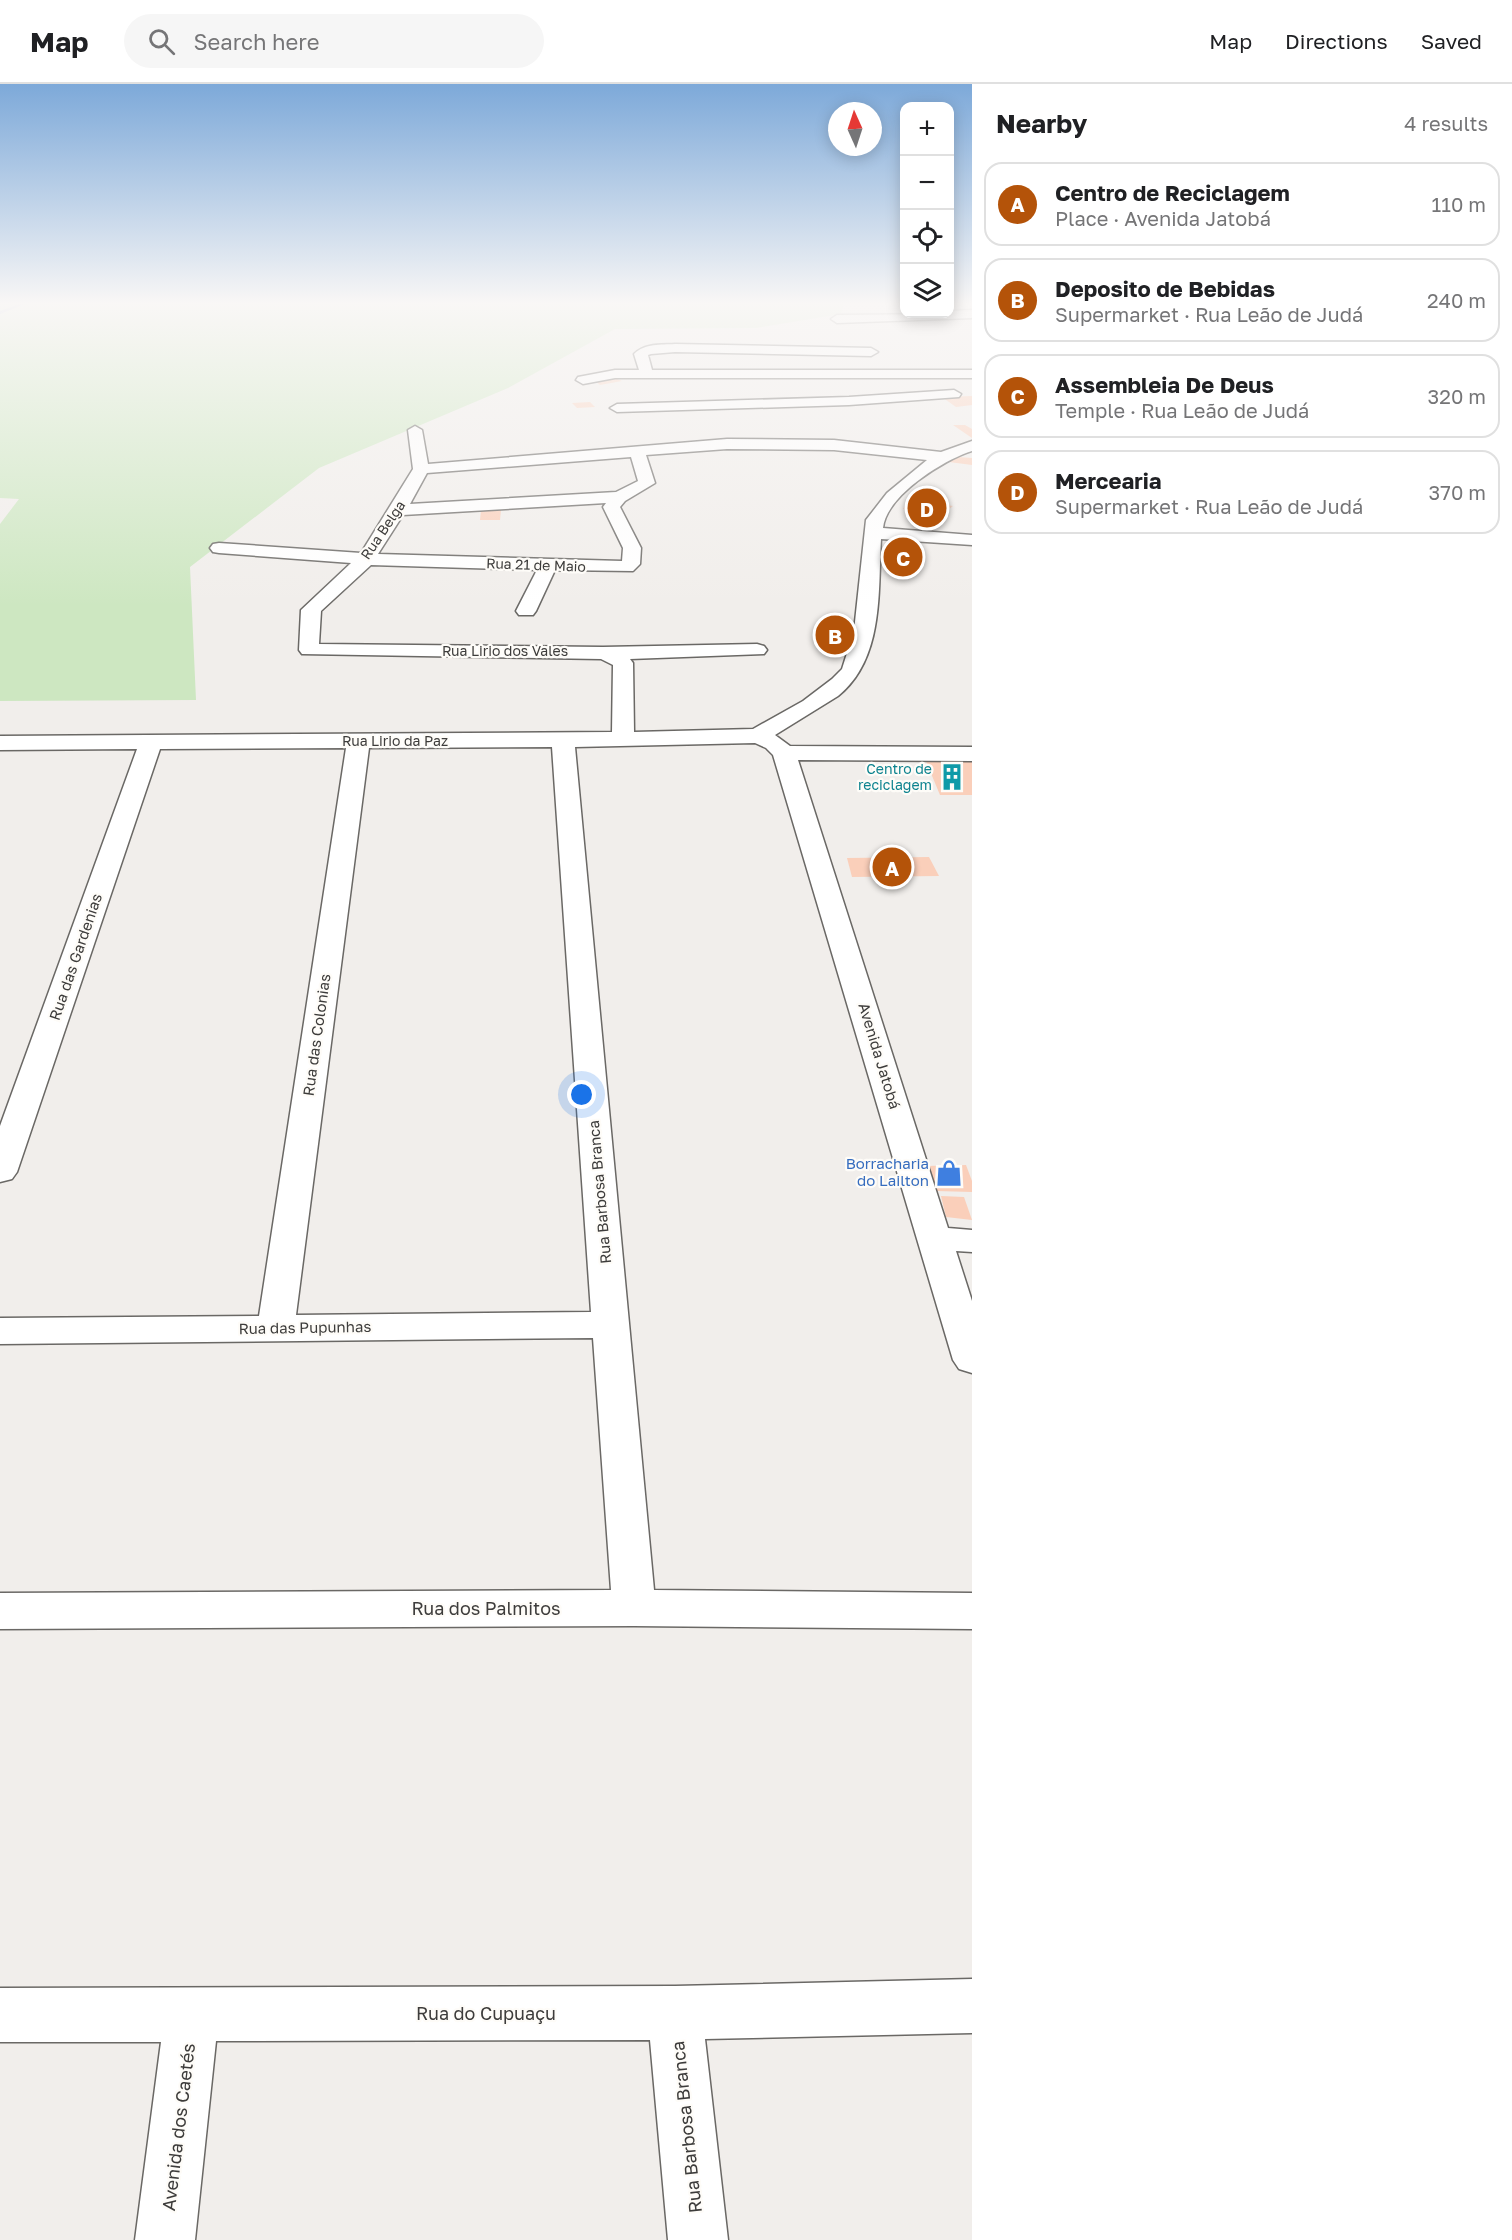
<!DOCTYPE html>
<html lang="en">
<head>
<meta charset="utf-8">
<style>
	:root { --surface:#fff; --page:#f6f6f6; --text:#202124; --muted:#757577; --line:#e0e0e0; --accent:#b45309 }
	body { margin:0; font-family:"Golos Text",sans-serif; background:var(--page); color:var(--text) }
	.controls { position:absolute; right:18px; top:18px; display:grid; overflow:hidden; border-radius:12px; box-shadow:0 3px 15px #0003 }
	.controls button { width:54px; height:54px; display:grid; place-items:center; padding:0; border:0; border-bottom:2px solid var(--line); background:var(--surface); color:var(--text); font:30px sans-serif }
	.compass { position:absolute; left:828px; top:18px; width:54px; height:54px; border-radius:50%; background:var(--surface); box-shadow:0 3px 15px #0003; rotate:357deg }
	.you { position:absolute; left:582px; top:1011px; width:21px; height:21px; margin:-15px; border:4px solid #fff; border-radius:50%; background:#1a73e8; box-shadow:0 0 0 9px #1a73e833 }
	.badge { display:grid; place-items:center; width:39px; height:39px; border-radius:50%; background:var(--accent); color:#fff; font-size:20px; font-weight:700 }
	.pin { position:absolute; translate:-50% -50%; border:3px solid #fff; box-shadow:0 2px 6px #0006 }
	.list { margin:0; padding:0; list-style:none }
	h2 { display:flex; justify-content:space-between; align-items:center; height:78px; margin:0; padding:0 24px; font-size:26px }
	h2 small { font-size:20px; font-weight:400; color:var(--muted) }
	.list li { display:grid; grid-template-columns:39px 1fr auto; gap:18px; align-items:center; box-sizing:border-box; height:84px; margin:0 12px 12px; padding:0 12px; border:2px solid var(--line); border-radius:18px }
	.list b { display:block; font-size:22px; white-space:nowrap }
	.list p { margin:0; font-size:20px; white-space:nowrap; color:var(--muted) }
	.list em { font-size:20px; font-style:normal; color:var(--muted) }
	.icon { flex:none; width:33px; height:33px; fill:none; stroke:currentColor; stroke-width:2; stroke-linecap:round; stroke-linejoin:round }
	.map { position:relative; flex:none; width:972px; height:2156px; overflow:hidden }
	header { display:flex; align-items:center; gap:36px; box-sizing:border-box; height:84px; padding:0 30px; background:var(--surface); border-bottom:2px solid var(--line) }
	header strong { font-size:28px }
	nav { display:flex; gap:33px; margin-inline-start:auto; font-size:21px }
	.search { width:420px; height:54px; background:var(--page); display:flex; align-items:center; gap:15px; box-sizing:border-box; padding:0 21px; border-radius:33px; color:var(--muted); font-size:22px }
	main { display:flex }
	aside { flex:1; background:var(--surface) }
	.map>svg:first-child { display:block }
	.green { fill:#cde7c1 }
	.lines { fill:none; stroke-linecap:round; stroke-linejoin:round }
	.stream { fill:#7e99c3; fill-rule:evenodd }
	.building { fill:#facfba }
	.minor-casing { stroke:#6a6865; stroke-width:3 }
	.minor { fill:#fff; fill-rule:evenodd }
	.labels { text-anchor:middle; stroke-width:4.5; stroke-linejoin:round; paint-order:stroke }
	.far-street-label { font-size:14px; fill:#3d3c3b; stroke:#fefcf8 }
	.far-culture-label { font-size:14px; fill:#0d838f; stroke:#fefcf8; text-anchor:end }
	.street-label { font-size:15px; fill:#3d3c3b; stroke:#fefcf8 }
	.shop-label { font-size:15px; fill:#366cbe; stroke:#fefcf8; text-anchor:end }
	.near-street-label { font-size:18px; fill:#3d3c3b; stroke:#fefcf8 }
</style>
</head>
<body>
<header>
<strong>Map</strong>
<div class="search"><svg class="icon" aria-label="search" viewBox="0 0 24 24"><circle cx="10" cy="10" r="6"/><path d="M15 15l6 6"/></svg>Search here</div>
<nav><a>Map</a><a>Directions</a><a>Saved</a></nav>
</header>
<main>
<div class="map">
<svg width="972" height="2156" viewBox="0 0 972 2156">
	<rect width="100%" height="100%" fill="#f1eeeb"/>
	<polygon class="green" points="0,220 844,220 841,230 756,244 615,245 508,304 319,384 190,483 196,616 0,617 0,440 19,415 0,414"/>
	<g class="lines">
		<polygon class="stream" points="19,220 25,220 0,230 0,227"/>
	</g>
	<g class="building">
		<polygon points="612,293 622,297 600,301 594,296"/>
		<polygon points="972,312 972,321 956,323 942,313"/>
		<polygon points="590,318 595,323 577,324 572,319"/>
		<polygon points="953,341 965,341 972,345 972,354"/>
		<polygon points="958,373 972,374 972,381 949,378"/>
		<polygon points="915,407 944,412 940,417 913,411"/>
		<polygon points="909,416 953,422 944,429 903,425"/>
		<polygon points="481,426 501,426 500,436 480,436"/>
		<polygon points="892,467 914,471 917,478 890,475"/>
		<polygon points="830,546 848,548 843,557 820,554"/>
		<polygon points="925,675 972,675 972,711 940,711"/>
		<polygon points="929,773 939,792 852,793 847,774"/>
		<polygon points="966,1081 972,1097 972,1108 936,1107 926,1082"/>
		<polygon points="941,1112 964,1113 972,1136 946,1133"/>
	</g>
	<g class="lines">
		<defs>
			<g id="minor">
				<polygon points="972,226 972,234 837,239 831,235 837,231 950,230 950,227"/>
				<path d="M675,260L871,264L878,268L871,272L675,268L651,270L648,271L652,286H972V294H615L583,300L576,296L578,293L615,286H639L634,270C645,259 661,261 675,260Z"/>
				<polygon points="954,306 961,310 959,313 849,321 617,328 610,324 617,320 849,313"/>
				<path d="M415,342L422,346L428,380L727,355L834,356L941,368L972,357V367C943,376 886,412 883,444L972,451V461L881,455C878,508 884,575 838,612L775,651L790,662L972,663V677L798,676L948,1144L972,1146V1168L956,1167L972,1217V1289L959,1285L953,1276L773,671L766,664L755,659L575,663L654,1506L972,1509V1545L634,1542L0,1545V1509L611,1506L593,1254L0,1260V1234L259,1232L346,664L160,665L17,1088L12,1095L0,1098V1042L137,665L0,666V652L612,648L613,581L601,575L302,570L299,566L301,526L351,479L219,469L213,468L210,464L213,460L219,459L361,469L413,385L408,346ZM727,365L834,366L927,376L887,409L866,436L854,547L842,585L832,595L803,617L753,645L634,648L633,579L630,575L764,570L767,566L764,562L757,560L603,563L319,560L321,527L371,481L537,486L516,527L519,531H533L536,527L555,486L633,487L640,480L641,464L620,423L625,417L655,399L646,371ZM631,373L638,397L616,408L410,420L427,389ZM606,419L603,423L623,464L622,477L378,470L403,431ZM552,663L591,1228L296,1231L369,664Z"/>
				<polygon points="972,1895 972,1949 705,1955 728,2156 668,2156 650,1956 216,1957 195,2156 135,2156 161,1958 0,1958 0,1904 675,1902"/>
			</g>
		</defs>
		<use href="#minor" class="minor-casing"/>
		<use href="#minor" class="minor"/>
	</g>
	<linearGradient id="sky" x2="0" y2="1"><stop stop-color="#7da9d9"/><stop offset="0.42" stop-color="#f9f7f6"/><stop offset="1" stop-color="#f9f7f6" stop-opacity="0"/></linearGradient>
	<rect width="972" height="522" fill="url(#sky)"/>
	<defs>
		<symbol id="building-bare" viewBox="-9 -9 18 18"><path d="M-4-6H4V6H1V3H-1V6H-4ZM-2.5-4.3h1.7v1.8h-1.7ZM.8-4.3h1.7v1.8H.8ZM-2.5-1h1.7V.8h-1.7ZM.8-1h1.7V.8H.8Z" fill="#0f9aa8" stroke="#fefcf8" stroke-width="2.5" paint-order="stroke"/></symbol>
		<symbol id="shop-bare" viewBox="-9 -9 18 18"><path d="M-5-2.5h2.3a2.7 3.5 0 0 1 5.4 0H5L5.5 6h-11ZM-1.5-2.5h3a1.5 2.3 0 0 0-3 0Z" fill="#3f7fe0" stroke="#fefcf8" stroke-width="2.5" paint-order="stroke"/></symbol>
	</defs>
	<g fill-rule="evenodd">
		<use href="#building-bare" x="933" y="674" width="38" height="38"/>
		<use href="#shop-bare" x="930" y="1070" width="38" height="38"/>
	</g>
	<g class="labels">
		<g class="far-street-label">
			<text transform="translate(383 446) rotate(-56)" y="5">Rua Belga</text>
			<text transform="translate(536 481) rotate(2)" y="5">Rua 21 de Maio</text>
			<text x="505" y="572">Rua Lirio dos Vales</text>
			<text x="395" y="662">Rua Lirio da Paz</text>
		</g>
		<g class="far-culture-label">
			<text x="932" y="690">Centro de<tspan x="932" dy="16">reciclagem</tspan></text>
		</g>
		<g class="street-label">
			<text transform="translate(76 873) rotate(-71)" y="5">Rua das Gardenias</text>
			<text transform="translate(317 951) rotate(-82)" y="5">Rua das Colonias</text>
			<text transform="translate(879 972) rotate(73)" y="5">Avenida Jatobá</text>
			<text transform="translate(600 1108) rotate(-95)" y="5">Rua Barbosa Branca</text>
			<text transform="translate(305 1244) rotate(-1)" y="5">Rua das Pupunhas</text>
		</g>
		<g class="shop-label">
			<text x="929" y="1085">Borracharia<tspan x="929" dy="17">do Lailton</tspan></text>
		</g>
		<g class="near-street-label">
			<text x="486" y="1531">Rua dos Palmitos</text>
			<text x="486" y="1936">Rua do Cupuaçu</text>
			<text transform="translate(179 2043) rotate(-83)" y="6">Avenida dos Caetés</text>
			<text transform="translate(687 2043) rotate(-96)" y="6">Rua Barbosa Branca</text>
		</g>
	</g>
</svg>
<div class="controls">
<button>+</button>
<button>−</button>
<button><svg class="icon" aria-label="locate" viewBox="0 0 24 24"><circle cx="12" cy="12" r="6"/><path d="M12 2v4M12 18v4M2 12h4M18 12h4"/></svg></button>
<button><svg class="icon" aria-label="layers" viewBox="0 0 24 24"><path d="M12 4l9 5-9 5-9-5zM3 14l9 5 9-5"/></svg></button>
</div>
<svg class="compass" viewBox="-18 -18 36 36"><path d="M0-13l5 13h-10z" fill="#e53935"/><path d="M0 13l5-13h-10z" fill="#757577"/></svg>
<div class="you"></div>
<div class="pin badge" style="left:892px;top:783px">A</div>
<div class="pin badge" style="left:835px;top:551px">B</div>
<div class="pin badge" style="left:903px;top:473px">C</div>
<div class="pin badge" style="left:927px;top:424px">D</div>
</div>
<aside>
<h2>Nearby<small>4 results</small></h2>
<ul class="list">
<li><span class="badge">A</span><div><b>Centro de Reciclagem</b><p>Place · Avenida Jatobá</p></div><em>110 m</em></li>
<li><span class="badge">B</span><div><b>Deposito de Bebidas</b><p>Supermarket · Rua Leão de Judá</p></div><em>240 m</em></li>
<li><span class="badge">C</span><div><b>Assembleia De Deus</b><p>Temple · Rua Leão de Judá</p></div><em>320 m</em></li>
<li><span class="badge">D</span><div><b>Mercearia</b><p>Supermarket · Rua Leão de Judá</p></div><em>370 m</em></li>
</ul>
</aside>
</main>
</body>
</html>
